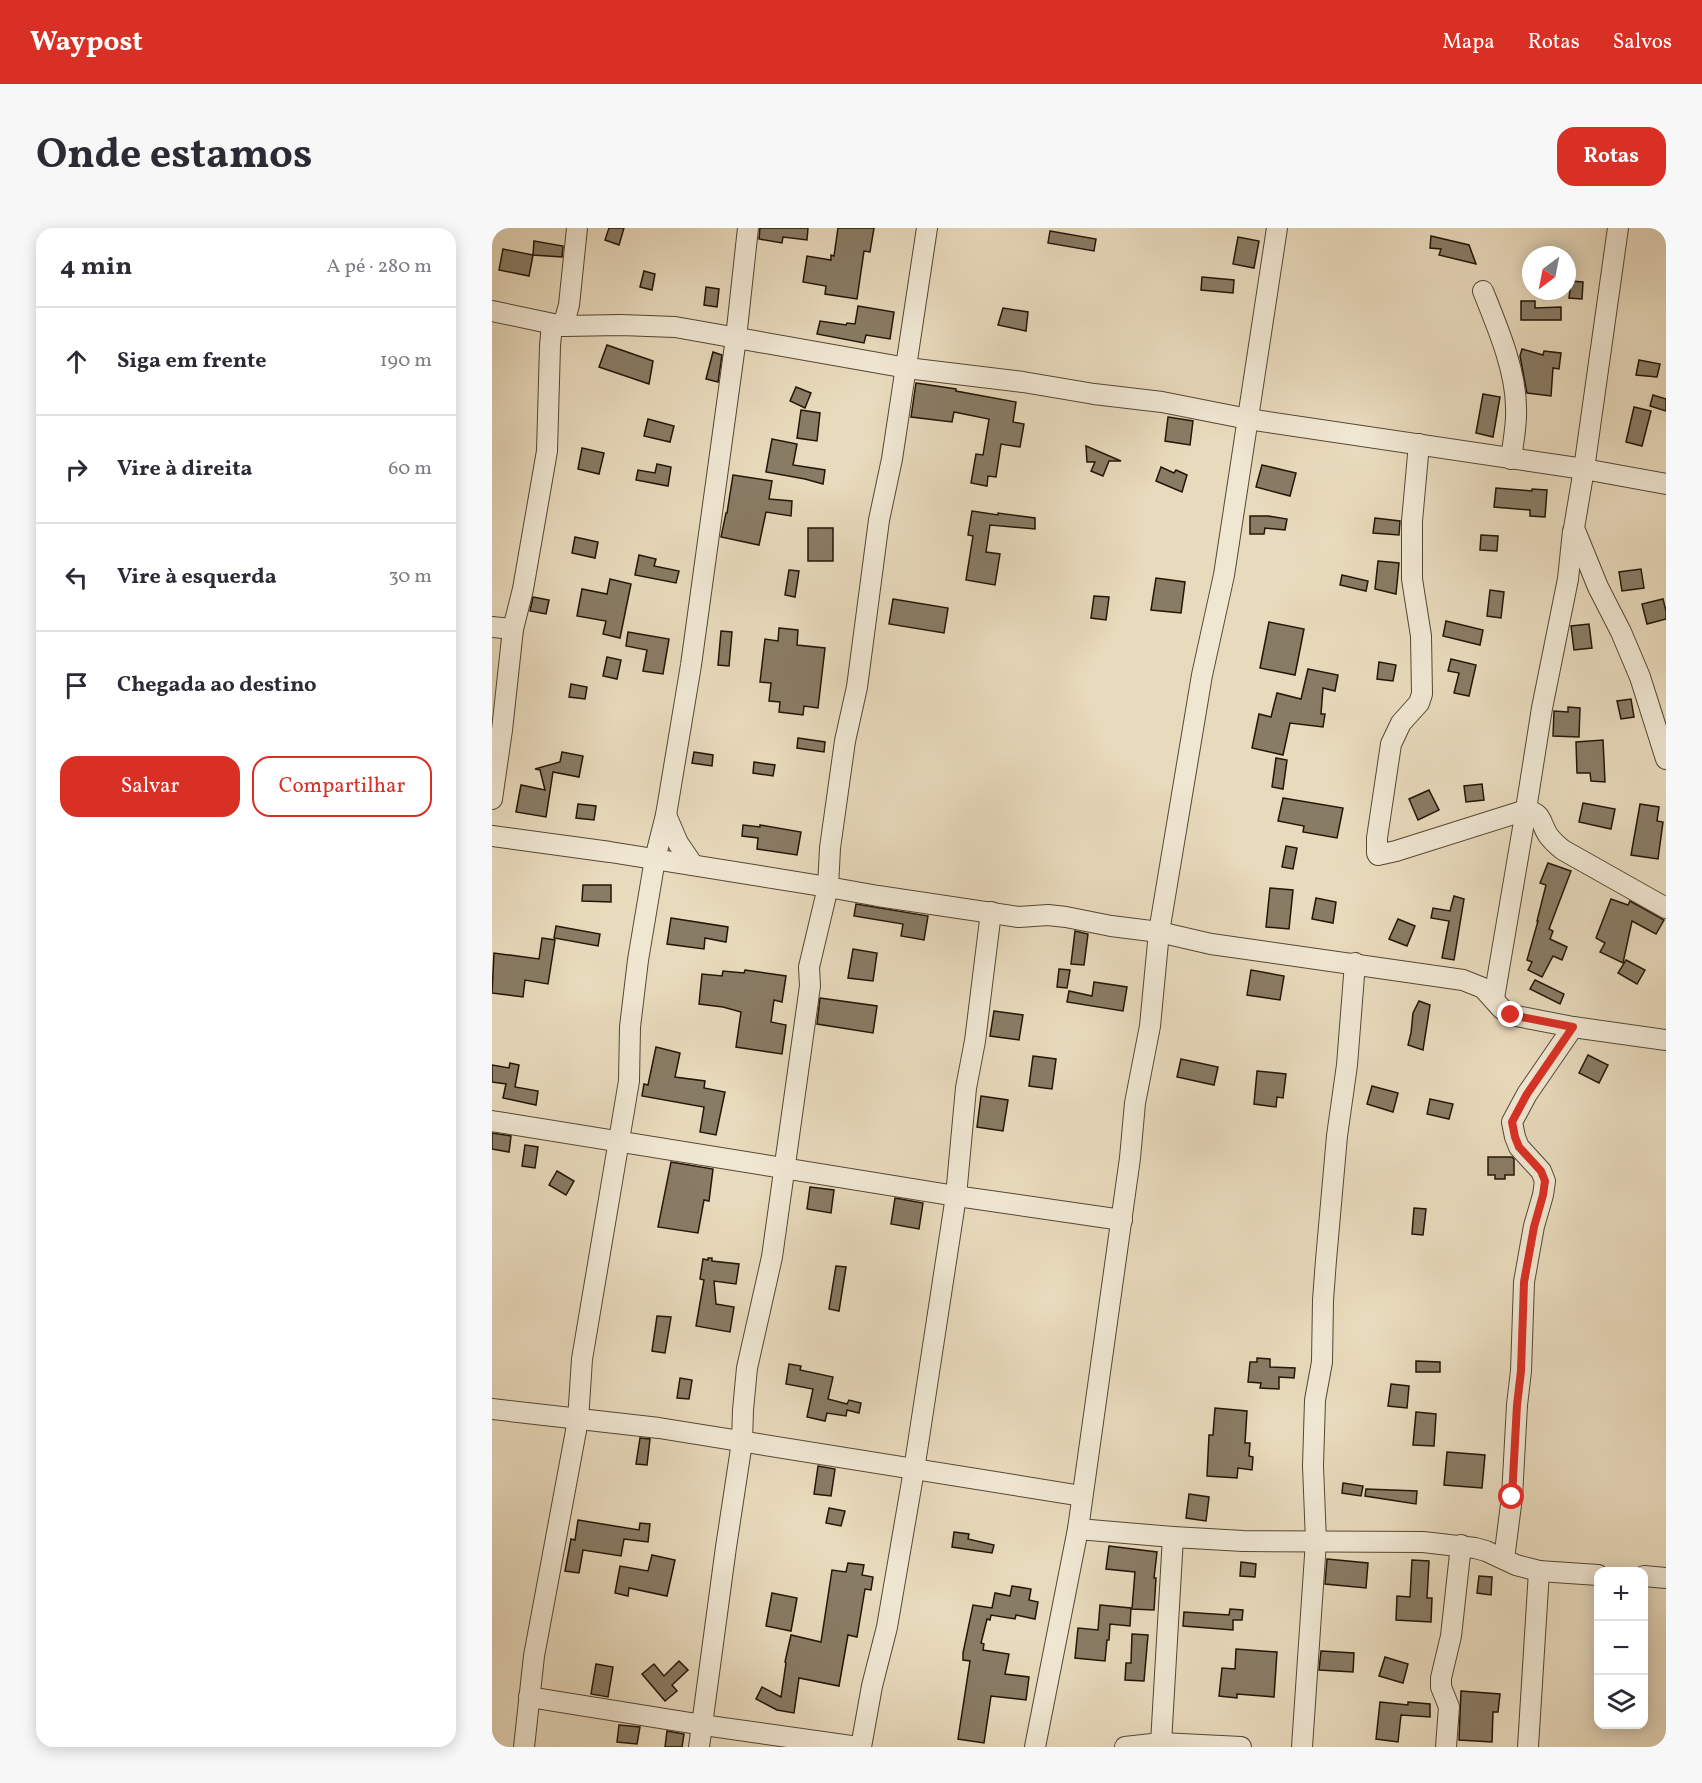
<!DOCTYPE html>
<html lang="pt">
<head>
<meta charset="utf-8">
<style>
	:root { --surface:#fff; --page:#f7f7f7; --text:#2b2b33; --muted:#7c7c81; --line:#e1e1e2; --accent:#d93025 }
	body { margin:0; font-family:Vollkorn,serif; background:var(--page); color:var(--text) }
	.controls { position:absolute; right:18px; bottom:18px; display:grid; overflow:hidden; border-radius:12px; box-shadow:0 3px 15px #0003 }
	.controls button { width:54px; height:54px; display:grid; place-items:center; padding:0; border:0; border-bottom:2px solid var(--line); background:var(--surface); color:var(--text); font:30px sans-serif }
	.compass { position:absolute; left:1030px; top:18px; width:54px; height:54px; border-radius:50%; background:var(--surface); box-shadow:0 3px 15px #0003; rotate:212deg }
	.stop { position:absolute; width:18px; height:18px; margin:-14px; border:4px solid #d93025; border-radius:50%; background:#fff }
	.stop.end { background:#d93025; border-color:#fff; box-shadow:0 2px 6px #0008 }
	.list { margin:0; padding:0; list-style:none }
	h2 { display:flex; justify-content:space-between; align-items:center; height:78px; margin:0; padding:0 24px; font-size:26px }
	h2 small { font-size:20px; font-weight:400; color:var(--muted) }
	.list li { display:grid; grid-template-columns:39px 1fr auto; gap:18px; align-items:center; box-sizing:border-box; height:108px; padding:0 24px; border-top:2px solid var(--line) }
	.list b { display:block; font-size:22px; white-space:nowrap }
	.list em { font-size:20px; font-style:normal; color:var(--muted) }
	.actions { display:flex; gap:12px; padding:18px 24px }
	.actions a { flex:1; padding:14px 0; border:2px solid var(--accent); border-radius:18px; text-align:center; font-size:21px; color:var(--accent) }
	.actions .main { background:var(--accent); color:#fff }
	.icon { flex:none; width:33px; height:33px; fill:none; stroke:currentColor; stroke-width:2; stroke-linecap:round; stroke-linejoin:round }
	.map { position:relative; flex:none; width:1174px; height:1519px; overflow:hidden; border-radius:18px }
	header { display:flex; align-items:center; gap:36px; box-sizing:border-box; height:84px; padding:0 30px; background:var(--accent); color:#fff }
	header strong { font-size:28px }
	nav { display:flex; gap:33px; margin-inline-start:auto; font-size:21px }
	.intro { display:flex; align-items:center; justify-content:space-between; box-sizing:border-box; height:144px; padding:0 36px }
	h1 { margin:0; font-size:42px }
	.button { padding:15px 27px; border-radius:18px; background:var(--accent); color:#fff; font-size:21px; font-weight:700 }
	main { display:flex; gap:36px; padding:0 36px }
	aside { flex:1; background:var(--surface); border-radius:18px; box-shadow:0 3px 15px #0003 }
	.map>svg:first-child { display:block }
	.building { fill:#897c65; stroke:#221607; stroke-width:1.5 }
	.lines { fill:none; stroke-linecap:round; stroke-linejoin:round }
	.minor-casing { stroke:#544734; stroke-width:22 }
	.minor { stroke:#f0e7d3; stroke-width:20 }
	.route { stroke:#d93025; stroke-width:8 }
</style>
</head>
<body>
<header>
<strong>Waypost</strong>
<nav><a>Mapa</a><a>Rotas</a><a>Salvos</a></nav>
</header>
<div class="intro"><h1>Onde estamos</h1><a class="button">Rotas</a></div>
<main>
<aside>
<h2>4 min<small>A pé · 280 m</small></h2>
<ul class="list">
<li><svg class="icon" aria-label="ahead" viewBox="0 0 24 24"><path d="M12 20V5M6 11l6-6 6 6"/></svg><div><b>Siga em frente</b></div><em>190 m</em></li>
<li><svg class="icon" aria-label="right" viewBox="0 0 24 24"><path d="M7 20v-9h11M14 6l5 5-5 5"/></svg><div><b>Vire à direita</b></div><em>60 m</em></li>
<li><svg class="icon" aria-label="left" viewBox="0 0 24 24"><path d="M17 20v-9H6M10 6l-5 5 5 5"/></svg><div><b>Vire à esquerda</b></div><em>30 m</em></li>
<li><svg class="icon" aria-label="arrive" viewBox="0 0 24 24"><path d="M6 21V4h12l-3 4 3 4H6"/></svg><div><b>Chegada ao destino</b></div></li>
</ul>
<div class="actions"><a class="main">Salvar</a><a>Compartilhar</a></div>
</aside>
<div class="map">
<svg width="1174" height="1519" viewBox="0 0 1174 1519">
	<rect width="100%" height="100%" fill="#e8dabc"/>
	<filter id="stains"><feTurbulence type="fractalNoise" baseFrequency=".00333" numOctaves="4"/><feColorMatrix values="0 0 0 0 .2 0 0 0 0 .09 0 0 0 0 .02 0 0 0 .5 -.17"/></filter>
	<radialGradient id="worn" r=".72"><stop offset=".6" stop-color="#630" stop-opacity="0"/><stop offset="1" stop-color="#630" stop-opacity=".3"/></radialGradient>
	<g class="building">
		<polygon points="117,0 132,0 127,17 113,12"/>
		<polygon points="268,0 316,0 315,12 291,9 290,15 267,11"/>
		<polygon points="346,0 382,0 378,24 372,23 365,71 333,66 334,58 311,54 315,28 339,32 339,27 342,28"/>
		<polygon points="558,3 604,11 602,23 556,15"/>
		<polygon points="939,8 977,17 984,36 947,27 949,21 938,20"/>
		<polygon points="746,9 767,13 762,40 741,36"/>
		<polygon points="42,13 71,18 70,29 41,27"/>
		<polygon points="11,21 41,27 37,48 7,42"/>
		<polygon points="152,43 163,46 160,62 148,59"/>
		<polygon points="710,49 742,52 741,65 709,62"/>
		<polygon points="1079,53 1091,54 1090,71 1077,70"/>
		<polygon points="214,59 227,61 225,79 212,77"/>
		<polygon points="1029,73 1043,73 1043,80 1069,79 1069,92 1029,92"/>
		<polygon points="366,78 402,84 398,111 374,107 372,115 325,106 328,93 354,97 355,95 363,96"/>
		<polygon points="511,80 536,84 534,103 506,97"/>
		<polygon points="115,117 161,133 157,156 107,139"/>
		<polygon points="1030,121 1051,127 1052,123 1069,125 1067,141 1061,140 1059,168 1035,165 1028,128"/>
		<polygon points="221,124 230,127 226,154 214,151"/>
		<polygon points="1147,132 1168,136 1165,149 1144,147"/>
		<polygon points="424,155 464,161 464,163 524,174 521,194 532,196 528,219 509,216 504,249 496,248 495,258 479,255 484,226 491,227 497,191 462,184 460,194 419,189"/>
		<polygon points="304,159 319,165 313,180 298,173"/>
		<polygon points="991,166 1008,169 1001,209 984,205"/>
		<polygon points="1161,167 1174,171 1174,183 1158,178"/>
		<polygon points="1142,179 1159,183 1150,218 1134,214"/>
		<polygon points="309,182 328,185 325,213 305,210"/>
		<polygon points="676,189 701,193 698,217 673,213"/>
		<polygon points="156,191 182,198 178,214 152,208"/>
		<polygon points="280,211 305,216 301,237 333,242 331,256 313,251 274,244"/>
		<polygon points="594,218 629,233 617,233 611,248 599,243 603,234 595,234"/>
		<polygon points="90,220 112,225 107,246 86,241"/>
		<polygon points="165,236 179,239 176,258 144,252 146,242 163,245"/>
		<polygon points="770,237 804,245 798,268 764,259"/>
		<polygon points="669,239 682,245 684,242 695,247 690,264 664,253"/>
		<polygon points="241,247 280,253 277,271 300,273 299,288 274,284 267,317 229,309 234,285 235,285"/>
		<polygon points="1004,260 1040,263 1040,261 1055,262 1053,289 1038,288 1038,282 1002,279"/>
		<polygon points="480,283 506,287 506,285 543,290 543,301 498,297 494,324 508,326 503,357 474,352 481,308 476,307"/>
		<polygon points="758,288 776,288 795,291 793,302 773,300 772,306 758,306"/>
		<polygon points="883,290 908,293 907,307 881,305"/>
		<rect x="316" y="300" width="25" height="33"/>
		<polygon points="989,307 1006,308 1005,323 988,322"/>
		<polygon points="83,309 106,314 103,330 80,325"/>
		<polygon points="147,327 164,331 162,338 187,343 184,355 143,347"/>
		<polygon points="886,333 907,335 904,366 883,361"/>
		<polygon points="1149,341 1152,360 1130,363 1127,344"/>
		<polygon points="297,342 307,343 303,369 293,367"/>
		<polygon points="850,347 876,353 874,363 848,357"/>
		<polygon points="664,350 693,354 689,385 659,382"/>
		<polygon points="118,351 139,356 128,410 111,406 114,393 85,388 90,361 115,366"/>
		<polygon points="998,362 1012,364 1009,390 995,388"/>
		<polygon points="602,368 617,369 614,392 599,390"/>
		<polygon points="41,369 57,372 54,386 38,383"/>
		<polygon points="401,371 456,380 452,405 397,396"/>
		<polygon points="1171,371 1174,383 1174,391 1155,396 1150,376"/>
		<polygon points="954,393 991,402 988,417 951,408"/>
		<polygon points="777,394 812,401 803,447 768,440"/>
		<polygon points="1097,396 1100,420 1082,422 1079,398"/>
		<polygon points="287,400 306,402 305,417 333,420 326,480 312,478 311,487 287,484 288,474 277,473 279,455 268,454 273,411 286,413"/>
		<polygon points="229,403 240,404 237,438 226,437"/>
		<polygon points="136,404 177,411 171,446 151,443 155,422 134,418"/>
		<polygon points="115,429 129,432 125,451 111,448"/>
		<polygon points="959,431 984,437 977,468 962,465 967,445 956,443"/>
		<polygon points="887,434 904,437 901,453 885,451"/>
		<polygon points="816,441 846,447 843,463 831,460 829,486 833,486 831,499 798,495 791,527 760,520 767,486 779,489 785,465 809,471"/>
		<polygon points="79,456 95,459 93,471 77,469"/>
		<polygon points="1139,471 1142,489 1129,491 1125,473"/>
		<polygon points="1076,479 1088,480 1087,509 1061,508 1062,483 1076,484"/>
		<polygon points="306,510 333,514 332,524 305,520"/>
		<polygon points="1111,512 1113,554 1099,553 1098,545 1085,545 1084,514"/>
		<polygon points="70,524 91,528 87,549 61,544 54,589 24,584 29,557 53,562 48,542 43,541 68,534"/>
		<polygon points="202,524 221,527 220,538 200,535"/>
		<polygon points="784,530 795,532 791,561 780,559"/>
		<polygon points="262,534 283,537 281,548 261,545"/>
		<polygon points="990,556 992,572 974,574 972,558"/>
		<polygon points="937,562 947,582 926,592 917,571"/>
		<polygon points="791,570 851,580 845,610 811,604 812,598 786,593"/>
		<polygon points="1091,575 1123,581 1119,601 1087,594"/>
		<polygon points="86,576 104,578 102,592 84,590"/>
		<polygon points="1148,576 1167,579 1165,593 1171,594 1166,631 1139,627"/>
		<polygon points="251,597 268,599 268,597 309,604 305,627 265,621 266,610 250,608"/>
		<polygon points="794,618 805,620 801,641 790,639"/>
		<polygon points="1056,635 1079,643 1057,701 1061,703 1058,711 1075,719 1070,732 1061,728 1050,749 1036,742 1040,734 1035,732 1046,693 1045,693 1054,657 1048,655"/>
		<polygon points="91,657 119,657 119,674 90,673"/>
		<polygon points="778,660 801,662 797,701 774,699"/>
		<polygon points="962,668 972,671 962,732 950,730 957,693 939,690 941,680 958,683"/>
		<polygon points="824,670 844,674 841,695 820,691"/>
		<polygon points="1119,671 1136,677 1138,673 1172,692 1164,706 1140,693 1131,735 1108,724 1113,715 1104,710"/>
		<polygon points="364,676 436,688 432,712 409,708 411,696 362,688"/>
		<polygon points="179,690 236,699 234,714 213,710 212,721 175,716"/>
		<polygon points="906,691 923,698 915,718 897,711"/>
		<polygon points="64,698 108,706 106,718 62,710"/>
		<polygon points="583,703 596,706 592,737 579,736"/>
		<polygon points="50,710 63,712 56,756 33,752 31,769 0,765 2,725 47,731"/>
		<polygon points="361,721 385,725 381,753 356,750"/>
		<polygon points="1134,732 1153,742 1145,756 1126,745"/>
		<polygon points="567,741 578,742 575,760 565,759"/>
		<polygon points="253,742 294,748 290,774 282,772 279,794 294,797 290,826 244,819 249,784 231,779 207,776 210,746 230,748 231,743 252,745"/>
		<polygon points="759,742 792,748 788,772 755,767"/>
		<polygon points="1043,752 1072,766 1068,776 1038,761"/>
		<polygon points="602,754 635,759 631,783 575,774 577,763 600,768"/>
		<polygon points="328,770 385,778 381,805 325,796"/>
		<polygon points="927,773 938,777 931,822 916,817 919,805 921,785"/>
		<polygon points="502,783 531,787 527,812 498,808"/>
		<polygon points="164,819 188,825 183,849 213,853 212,860 233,864 224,907 208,904 212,879 150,868 152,856 156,857"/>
		<polygon points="1096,827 1116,837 1107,855 1087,845"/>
		<polygon points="541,828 564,831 560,861 537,858"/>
		<polygon points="689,831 726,839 722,857 685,849"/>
		<polygon points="18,835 27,837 23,859 46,863 44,877 11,870 14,856 0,854 0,837 17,840"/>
		<polygon points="765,843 794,846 791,870 785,869 784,879 762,876"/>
		<polygon points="880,858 906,865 901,884 875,876"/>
		<polygon points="489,868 516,872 511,903 485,899"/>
		<polygon points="938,871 961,876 957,891 935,886"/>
		<polygon points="0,905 19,908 17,924 0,921"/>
		<polygon points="33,917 46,919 43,940 30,938"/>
		<polygon points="996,929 1020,929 1022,931 1022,947 1013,947 1013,951 1003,951 1003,947 996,947"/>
		<polygon points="179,934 221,941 217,973 212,972 206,1005 166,999"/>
		<polygon points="65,943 82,953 74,967 57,957"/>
		<polygon points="318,959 342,962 339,985 315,981"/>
		<polygon points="403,970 431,975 427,1001 399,996"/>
		<polygon points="922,980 934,981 931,1007 920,1006"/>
		<polygon points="216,1030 220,1030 220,1033 247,1036 244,1056 222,1053 224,1076 242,1079 238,1104 204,1098 212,1052 208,1051 211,1031 216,1032"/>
		<polygon points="344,1038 354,1039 347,1083 337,1081"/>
		<polygon points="165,1088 179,1089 173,1125 160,1123"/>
		<polygon points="765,1130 778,1131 778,1139 803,1140 802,1150 787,1149 787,1161 768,1160 769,1155 756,1154 758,1134 765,1134"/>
		<polygon points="924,1133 948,1134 948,1144 924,1144"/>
		<polygon points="297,1136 309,1138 308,1142 341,1149 336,1171 355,1176 357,1172 369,1175 367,1185 355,1182 354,1188 335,1185 333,1193 315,1189 321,1161 294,1156"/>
		<polygon points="188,1150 200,1152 197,1171 185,1170"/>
		<polygon points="899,1156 917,1158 915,1180 896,1178"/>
		<polygon points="723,1180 755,1183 753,1215 758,1215 757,1228 761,1229 760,1242 746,1240 745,1250 715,1248 717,1207 721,1207"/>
		<polygon points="924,1184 944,1186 942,1218 921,1217"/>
		<polygon points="148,1210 158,1211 155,1237 144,1236"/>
		<polygon points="955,1224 993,1227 990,1260 952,1257"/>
		<polygon points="326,1238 343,1241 339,1268 322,1266"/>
		<polygon points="851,1255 871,1258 869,1268 850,1265"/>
		<polygon points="874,1261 925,1263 924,1276 873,1268"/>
		<polygon points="697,1266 717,1269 714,1293 694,1290"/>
		<polygon points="337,1280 353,1283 349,1298 334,1295"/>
		<polygon points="86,1292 147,1302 148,1295 158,1296 156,1314 132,1311 129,1328 91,1322 87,1345 73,1343 79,1311 83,1312"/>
		<polygon points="462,1304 477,1306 476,1311 502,1317 500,1325 460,1319"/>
		<polygon points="617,1318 665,1324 662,1350 664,1350 662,1382 640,1381 643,1344 614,1341"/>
		<polygon points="160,1327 183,1332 175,1368 137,1360 136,1368 123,1365 128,1338 156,1343"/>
		<polygon points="835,1331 876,1335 874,1360 833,1356"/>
		<polygon points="920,1332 937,1333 935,1370 940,1370 939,1394 904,1392 905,1368 918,1369"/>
		<polygon points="749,1334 764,1336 763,1349 748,1348"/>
		<polygon points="356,1335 372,1337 370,1347 381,1349 379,1362 373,1361 365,1409 356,1407 347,1458 307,1450 302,1485 285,1482 264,1471 270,1459 289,1469 294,1435 293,1434 299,1407 329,1414 340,1342 354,1344"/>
		<polygon points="987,1348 1000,1349 999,1367 985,1365"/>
		<polygon points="520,1358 539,1361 537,1372 546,1374 543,1391 524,1387 523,1391 499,1387 498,1392 495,1391 489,1415 492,1416 491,1422 517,1426 513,1446 537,1449 534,1472 499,1468 492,1515 466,1511 478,1433 471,1432 471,1425 481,1377 500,1380 503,1365 518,1368"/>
		<polygon points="280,1365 305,1370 299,1403 274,1398"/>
		<polygon points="608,1377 639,1380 638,1398 618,1396 617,1412 615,1412 613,1433 583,1430 586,1400 606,1402"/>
		<polygon points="738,1381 751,1382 750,1392 741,1392 741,1402 691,1398 692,1384 737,1387"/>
		<polygon points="640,1406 656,1407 652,1453 633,1452 634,1435 639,1435"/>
		<polygon points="744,1421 785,1424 782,1469 745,1466 745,1470 727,1468 730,1440 743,1441"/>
		<polygon points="829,1423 862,1425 861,1444 827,1442"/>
		<polygon points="893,1429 916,1436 911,1455 887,1448"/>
		<polygon points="187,1433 196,1442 180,1457 185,1463 173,1473 150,1446 162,1436 172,1448"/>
		<polygon points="104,1436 121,1439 116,1469 99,1466"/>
		<polygon points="969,1463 1008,1466 1006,1484 1001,1484 1000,1514 967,1512"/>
		<polygon points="888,1474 916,1477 916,1474 938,1476 938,1489 909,1487 906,1514 884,1511"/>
		<polygon points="127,1497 148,1499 145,1516 125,1514"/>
		<polygon points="175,1503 192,1506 190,1519 173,1519"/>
	</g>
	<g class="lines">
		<defs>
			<g id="minor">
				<polyline points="1126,0 1092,241 1082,300 1106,359 1129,404 1148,449 1174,531"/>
				<path d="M991,63C1005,98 1024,142 1024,180C1025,197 1021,214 1019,231"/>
				<polyline points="0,83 71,98 129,97 183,99 415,140 531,154 602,166 670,174 756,191 1092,241 1174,256"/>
				<polyline points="71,98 77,77 85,0"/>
				<path d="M927,216L920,293V351L929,408L930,466L927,475L909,495L899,516L885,610V625L886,627L904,623L1034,582C1051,585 1048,595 1056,607C1060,613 1066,618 1071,622L1174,680"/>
				<polyline points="0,399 21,401"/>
				<polyline points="0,571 10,502 21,401 31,361 55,223 58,118 60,96"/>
				<polyline points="174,587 186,615 201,637"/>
				<polyline points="0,608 118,624 336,659 386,668 527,689 556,687 574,689 619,698 667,704 719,716 971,752 991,760 1010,781 1019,787 1081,799 1174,812"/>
				<polyline points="1002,770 1032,594 1050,480 1076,351 1081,303"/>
				<polyline points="0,893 464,968 630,992"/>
				<polyline points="0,1181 167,1200 590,1268"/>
				<polyline points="586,1301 681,1309 751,1313 931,1314 983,1320 994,1323 1024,1337 1047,1343 1106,1347"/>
				<polyline points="1012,1331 1020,1269 1025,1177 1029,1143 1032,1054 1042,998 1051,967 1053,953 1049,943 1027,919 1023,909 1020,894 1035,866 1081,799"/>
				<polyline points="1152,1348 1174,1350"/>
				<polyline points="37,1469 211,1497 366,1519"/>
				<polyline points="669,1515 749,1519"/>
				<polyline points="32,1519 42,1428 86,1192 90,1131 137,853 138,799 146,732 163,631 174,587 199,437 244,110 256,0"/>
				<polyline points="207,1519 234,1319 250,1214 251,1182 255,1140 280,1029 318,758 317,739 336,659 338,620 353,513 365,459 387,292 400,231 435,0"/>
				<polyline points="369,1519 380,1458 395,1399 422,1242 464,968 474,860 483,813 499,684"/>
				<polyline points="543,1519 586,1301 638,930 643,875 658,798 667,704 710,447 732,347 785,0"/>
				<polyline points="633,1519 669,1515 681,1309"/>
				<polyline points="810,1519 824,1313 821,1238 823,1172 830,1134 831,1072 834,1032 845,908 855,837 863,735"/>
				<polyline points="954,1519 957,1479 949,1459 949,1450 959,1408 969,1317"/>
				<polyline points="1036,1519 1047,1343"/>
			</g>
		</defs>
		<use href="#minor" class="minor-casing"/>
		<use href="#minor" class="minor"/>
	</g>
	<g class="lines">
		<polyline class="route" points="1019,787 1081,799 1035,866 1020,894 1023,909 1027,919 1049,943 1053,953 1051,967 1042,999 1032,1054 1029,1143 1025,1177 1020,1269"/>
	</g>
	<rect width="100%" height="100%" filter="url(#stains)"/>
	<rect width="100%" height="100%" fill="url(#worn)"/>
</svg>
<div class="controls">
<button>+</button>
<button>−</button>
<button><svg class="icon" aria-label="layers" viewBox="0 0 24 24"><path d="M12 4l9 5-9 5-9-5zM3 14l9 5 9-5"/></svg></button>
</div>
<svg class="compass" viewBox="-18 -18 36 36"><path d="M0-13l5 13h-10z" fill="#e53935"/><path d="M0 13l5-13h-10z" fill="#7c7c81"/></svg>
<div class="stop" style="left:1020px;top:1269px"></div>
<div class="stop end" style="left:1019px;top:787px"></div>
</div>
</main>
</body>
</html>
